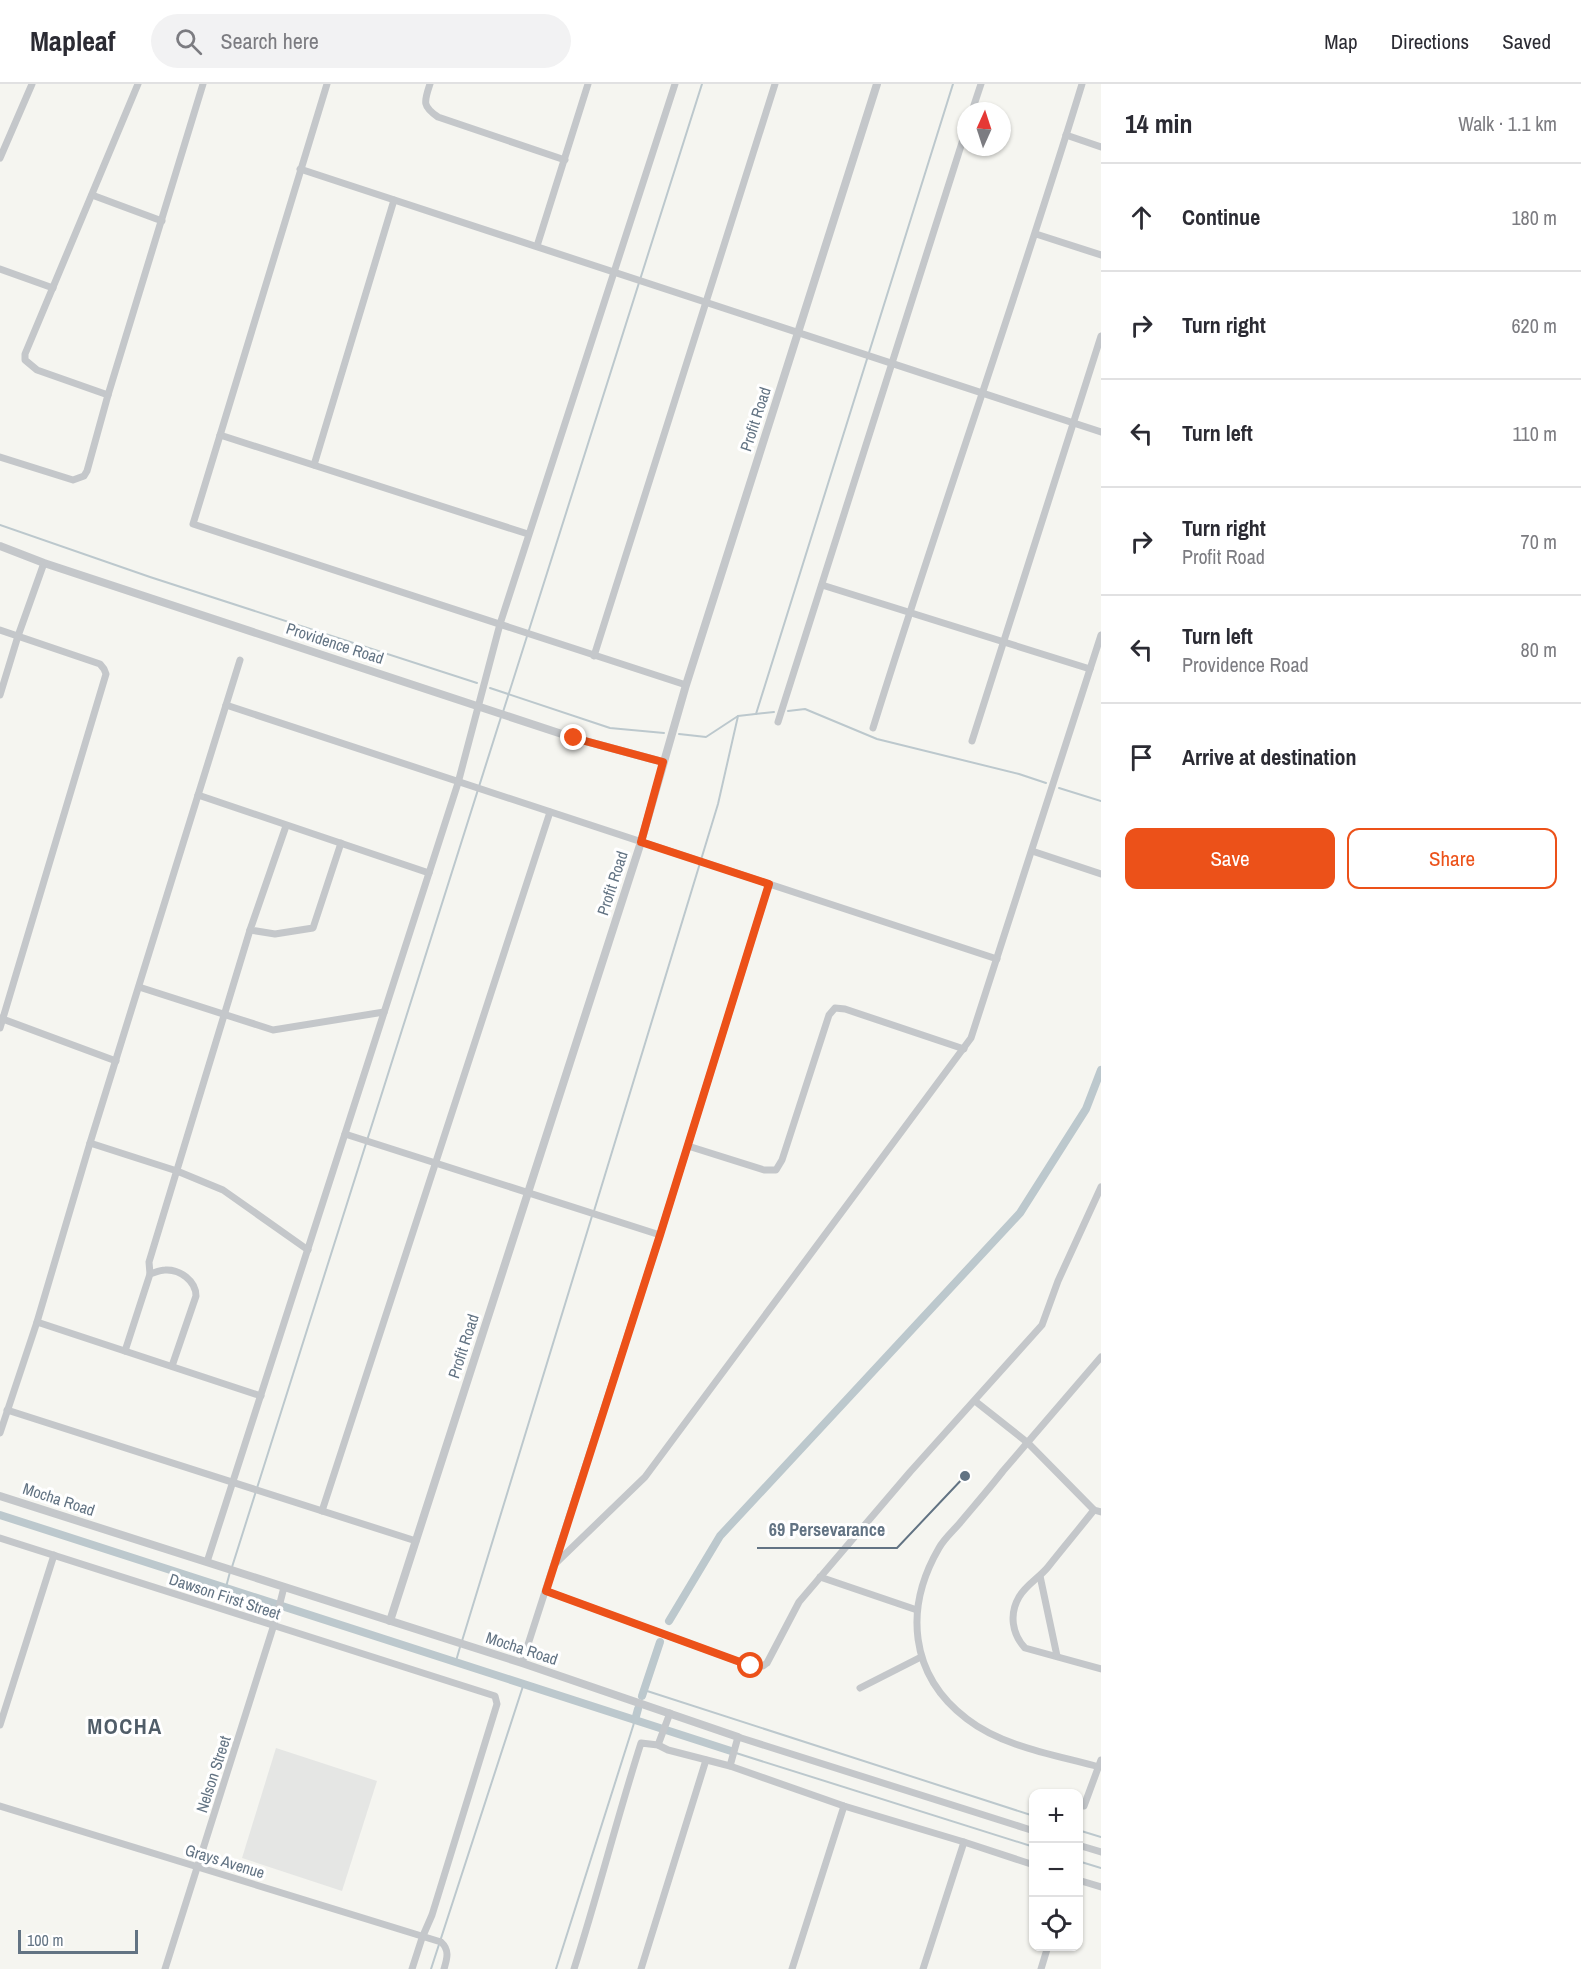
<!DOCTYPE html>
<html lang="en">
<head>
<meta charset="utf-8">
<style>
	:root { --surface:#fff; --page:#f2f2f3; --text:#2b2b33; --muted:#7c7c81; --line:#e1e1e2; --accent:#ec5119 }
	body { margin:0; font-family:"Archivo Narrow",sans-serif; background:var(--page); color:var(--text) }
	.controls { position:absolute; right:18px; bottom:18px; display:grid; overflow:hidden; border-radius:12px; box-shadow:0 2px 4px #0004 }
	.controls button { width:54px; height:54px; display:grid; place-items:center; padding:0; border:0; border-bottom:2px solid var(--line); background:var(--surface); color:var(--text); font:30px sans-serif }
	.compass { position:absolute; left:957px; top:18px; width:54px; height:54px; border-radius:50%; background:var(--surface); box-shadow:0 2px 4px #0004; rotate:3deg }
	.scale { position:absolute; left:18px; bottom:15px; width:120px; box-sizing:border-box; padding-left:6px; border:3px solid #627383; border-top:0; font-size:16px; line-height:21px; white-space:nowrap; color:#627383; -webkit-text-stroke:4px #fff; paint-order:stroke }
	.stop { position:absolute; width:18px; height:18px; margin:-14px; border:4px solid #ec5119; border-radius:50%; background:#fff }
	.stop.end { background:#ec5119; border-color:#fff; box-shadow:0 2px 6px #0008 }
	.list { margin:0; padding:0; list-style:none }
	h2 { display:flex; justify-content:space-between; align-items:center; height:78px; margin:0; padding:0 24px; font-size:26px }
	h2 small { font-size:20px; font-weight:400; color:var(--muted) }
	.list li { display:grid; grid-template-columns:39px 1fr auto; gap:18px; align-items:center; box-sizing:border-box; height:108px; padding:0 24px; border-top:2px solid var(--line) }
	.list b { display:block; font-size:22px; white-space:nowrap }
	.list p { margin:0; font-size:20px; white-space:nowrap; color:var(--muted) }
	.list em { font-size:20px; font-style:normal; color:var(--muted) }
	.actions { display:flex; gap:12px; padding:18px 24px }
	.actions a { flex:1; padding:14px 0; border:2px solid var(--accent); border-radius:12px; text-align:center; font-size:21px; color:var(--accent) }
	.actions .main { background:var(--accent); color:#fff }
	.icon { flex:none; width:33px; height:33px; fill:none; stroke:currentColor; stroke-width:2; stroke-linecap:round; stroke-linejoin:round }
	.map { position:relative; flex:none; width:1101px; height:1885px; overflow:hidden }
	header { display:flex; align-items:center; gap:36px; box-sizing:border-box; height:84px; padding:0 30px; background:var(--surface); border-bottom:2px solid var(--line) }
	header strong { font-size:28px }
	nav { display:flex; gap:33px; margin-inline-start:auto; font-size:21px }
	.search { width:420px; height:54px; background:var(--page); display:flex; align-items:center; gap:15px; box-sizing:border-box; padding:0 21px; border-radius:33px; color:var(--muted); font-size:22px }
	main { display:flex }
	aside { flex:1; background:var(--surface) }
	.map>svg:first-child { display:block }
	.built { fill:#e5e6e4 }
	.lines { fill:none; stroke-linecap:round; stroke-linejoin:round }
	.stream { stroke:#bcc8cd; stroke-width:2 }
	.canal { stroke:#bcc8cd; stroke-width:8 }
	.minor { stroke:#c4c7ca; stroke-width:7 }
	.tertiary { stroke:#c4c7ca; stroke-width:8 }
	.route { stroke:#ec5119; stroke-width:8 }
	.labels { text-anchor:middle; stroke-width:6; stroke-linejoin:round; paint-order:stroke }
	.street-label { font-size:16px; fill:#627383; stroke:#fff }
	.district-label { font-size:22px; font-weight:bold; letter-spacing:1.5px; fill:#505d68; stroke:#fff }
	.leader { fill:none; stroke:#627383; stroke-width:2 }
	.callout-dot { fill:#627383; stroke:#fff; stroke-width:2 }
	.callout-label { font-size:18px; text-anchor:middle; font-weight:bold; fill:#627383; stroke:#fff; stroke-width:6; stroke-linejoin:round; paint-order:stroke }
</style>
</head>
<body>
<header>
<strong>Mapleaf</strong>
<div class="search"><svg class="icon" aria-label="search" viewBox="0 0 24 24"><circle cx="10" cy="10" r="6"/><path d="M15 15l6 6"/></svg>Search here</div>
<nav><a>Map</a><a>Directions</a><a>Saved</a></nav>
</header>
<main>
<div class="map">
<svg width="1101" height="1885" viewBox="0 0 1101 1885">
	<rect width="100%" height="100%" fill="#f5f5f0"/>
	<polygon class="built" points="276,1664 377,1697 342,1807 242,1774"/>
	<g class="lines">
		<g class="stream">
			<polyline points="0,441 150,493 477,599"/>
			<polyline points="490,604 610,644 664,649"/>
			<polyline points="788,627 805,625 877,655 1019,690 1046,699"/>
			<polyline points="503,628 702,0"/>
			<polyline points="756,630 953,0"/>
			<polyline points="679,650 706,653 738,632 774,628"/>
			<polyline points="1059,704 1101,717"/>
			<polyline points="594,1127 718,720 738,632"/>
			<polyline points="232,1483 501,633"/>
			<polyline points="226,1503 230,1488"/>
			<polyline points="462,1557 592,1132"/>
			<polyline points="456,1577 460,1563"/>
			<polyline points="644,1606 1034,1732"/>
			<polyline points="736,1669 1034,1763"/>
			<polyline points="1078,1746 1101,1753"/>
			<polyline points="1078,1777 1101,1784"/>
			<polyline points="431,1885 524,1599"/>
			<polyline points="556,1885 635,1636"/>
		</g>
		<g class="canal">
			<polyline points="0,1431 731,1667"/>
			<polyline points="669,1537 720,1452 1020,1129 1086,1025 1101,986"/>
			<polyline points="642,1612 660,1558"/>
			<polyline points="635,1636 638,1625"/>
		</g>
		<g class="minor">
			<polyline points="327,0 193,440 686,601"/>
			<path d="M430,0C424,18 422,22 438,33L565,76"/>
			<polyline points="972,27 981,0"/>
			<polyline points="1066,51 1101,63"/>
			<polyline points="0,74 32,0"/>
			<polyline points="300,85 1101,348"/>
			<polyline points="92,111 162,137"/>
			<polyline points="1036,150 1101,171"/>
			<polyline points="537,162 588,0"/>
			<polyline points="0,185 53,204"/>
			<polyline points="108,311 37,286 25,276 25,270 138,0"/>
			<polyline points="220,351 528,450"/>
			<polyline points="0,373 73,396 84,392 87,387 108,311 203,0"/>
			<polyline points="314,381 394,116"/>
			<polyline points="822,501 1090,585"/>
			<polyline points="0,546 100,580 104,585 106,590 0,944"/>
			<polyline points="594,572 775,0"/>
			<polyline points="0,611 18,552 44,479"/>
			<polyline points="226,621 997,875"/>
			<polyline points="778,638 966,46"/>
			<path d="M873,644C940,429 1016,216 1082,0"/>
			<polyline points="972,657 1101,252"/>
			<polyline points="198,711 429,789"/>
			<polyline points="286,742 250,846 275,850 313,844 341,759"/>
			<polyline points="1032,767 1101,790"/>
			<polyline points="139,903 273,946 384,928"/>
			<polyline points="0,934 116,977"/>
			<polyline points="345,1050 660,1151"/>
			<polyline points="90,1059 177,1087 223,1106 308,1166"/>
			<polyline points="688,1062 764,1086 776,1086 782,1076 829,931 835,924 845,925 964,965"/>
			<polyline points="150,1190 149,1178 250,846"/>
			<polyline points="37,1238 261,1312"/>
			<path d="M125,1267L150,1190C154,1189 160,1186 165,1186C180,1185 196,1197 196,1212L172,1282"/>
			<polyline points="975,1317 1028,1359 1094,1426 1101,1428"/>
			<polyline points="7,1326 416,1457"/>
			<polyline points="0,1349 37,1238 90,1059 240,576"/>
			<path d="M1094,1426C1079,1445 1063,1464 1048,1483C1039,1494 1026,1501 1019,1513C1009,1530 1012,1550 1025,1564L1101,1585"/>
			<polyline points="322,1427 550,728"/>
			<polyline points="0,1454 495,1612 497,1620 432,1831 422,1854 412,1885"/>
			<polyline points="207,1478 458,699 500,540 675,0"/>
			<polyline points="555,1480 645,1393 971,954 1101,551"/>
			<polyline points="1040,1492 1057,1572"/>
			<polyline points="820,1493 917,1526"/>
			<polyline points="546,1507 751,1582 763,1582 767,1579 799,1518 910,1388 1042,1241 1058,1197 1101,1103"/>
			<polyline points="522,1579 660,1151 769,800"/>
			<polyline points="860,1604 921,1573"/>
			<polyline points="0,1641 54,1471"/>
			<polyline points="658,1661 670,1629"/>
			<polyline points="730,1682 738,1653 1034,1747"/>
			<path d="M1099,1683C1056,1671 1003,1663 967,1635C909,1591 904,1524 939,1464C944,1455 953,1447 959,1440C974,1422 989,1405 1003,1387C1036,1349 1068,1311 1101,1273"/>
			<path d="M0,1722L441,1858C450,1866 447,1875 444,1885"/>
			<polyline points="1084,1722 1101,1676"/>
			<polyline points="1078,1761 1101,1768"/>
			<polyline points="1078,1796 1101,1803"/>
			<polyline points="165,1885 277,1531 284,1503"/>
			<path d="M574,1885C598,1810 617,1734 641,1659L658,1661L668,1666L730,1682L844,1722L964,1758L1034,1781"/>
			<polyline points="641,1885 706,1676"/>
			<polyline points="792,1885 844,1722"/>
			<polyline points="923,1885 964,1758"/>
			<polyline points="1041,1885 1048,1862"/>
		</g>
		<g class="tertiary">
			<polyline points="0,462 44,479 574,654 663,678"/>
			<polyline points="0,1412 522,1579 738,1653"/>
			<polyline points="390,1537 641,758 686,601 877,0"/>
		</g>
	</g>
	<g class="lines">
		<polyline class="route" points="574,654 663,678 641,758 769,800 660,1151 546,1507 751,1582"/>
	</g>
	<g class="labels">
		<g class="street-label">
			<text transform="translate(755 335) rotate(-72)" y="6">Profit Road</text>
			<text transform="translate(335 559) rotate(18)" y="6">Providence Road</text>
			<text transform="translate(612 799) rotate(-72)" y="6">Profit Road</text>
			<text transform="translate(463 1262) rotate(-72)" y="6">Profit Road</text>
			<text transform="translate(59 1415) rotate(18)" y="6">Mocha Road</text>
			<text transform="translate(225 1512) rotate(18)" y="6">Dawson First Street</text>
			<text transform="translate(522 1564) rotate(18)" y="6">Mocha Road</text>
			<text transform="translate(213 1690) rotate(-72)" y="6">Nelson Street</text>
			<text transform="translate(225 1777) rotate(17)" y="6">Grays Avenue</text>
		</g>
		<g class="district-label">
			<text x="125" y="1650">MOCHA</text>
		</g>
	</g>
	<path class="leader" d="M965 1392L897 1464H757"/>
	<circle class="callout-dot" cx="965" cy="1392" r="6"/>
	<g class="callout-label">
		<text x="827" y="1452">69 Persevarance</text>
	</g>
</svg>
<div class="controls">
<button>+</button>
<button>−</button>
<button><svg class="icon" aria-label="locate" viewBox="0 0 24 24"><circle cx="12" cy="12" r="6"/><path d="M12 2v4M12 18v4M2 12h4M18 12h4"/></svg></button>
</div>
<svg class="compass" viewBox="-18 -18 36 36"><path d="M0-13l5 13h-10z" fill="#e53935"/><path d="M0 13l5-13h-10z" fill="#7c7c81"/></svg>
<div class="scale">100 m</div>
<div class="stop" style="left:751px;top:1582px"></div>
<div class="stop end" style="left:574px;top:654px"></div>
</div>
<aside>
<h2>14 min<small>Walk · 1.1 km</small></h2>
<ul class="list">
<li><svg class="icon" aria-label="ahead" viewBox="0 0 24 24"><path d="M12 20V5M6 11l6-6 6 6"/></svg><div><b>Continue</b></div><em>180 m</em></li>
<li><svg class="icon" aria-label="right" viewBox="0 0 24 24"><path d="M7 20v-9h11M14 6l5 5-5 5"/></svg><div><b>Turn right</b></div><em>620 m</em></li>
<li><svg class="icon" aria-label="left" viewBox="0 0 24 24"><path d="M17 20v-9H6M10 6l-5 5 5 5"/></svg><div><b>Turn left</b></div><em>110 m</em></li>
<li><svg class="icon" aria-label="right" viewBox="0 0 24 24"><path d="M7 20v-9h11M14 6l5 5-5 5"/></svg><div><b>Turn right</b><p>Profit Road</p></div><em>70 m</em></li>
<li><svg class="icon" aria-label="left" viewBox="0 0 24 24"><path d="M17 20v-9H6M10 6l-5 5 5 5"/></svg><div><b>Turn left</b><p>Providence Road</p></div><em>80 m</em></li>
<li><svg class="icon" aria-label="arrive" viewBox="0 0 24 24"><path d="M6 21V4h12l-3 4 3 4H6"/></svg><div><b>Arrive at destination</b></div></li>
</ul>
<div class="actions"><a class="main">Save</a><a>Share</a></div>
</aside>
</main>
</body>
</html>
